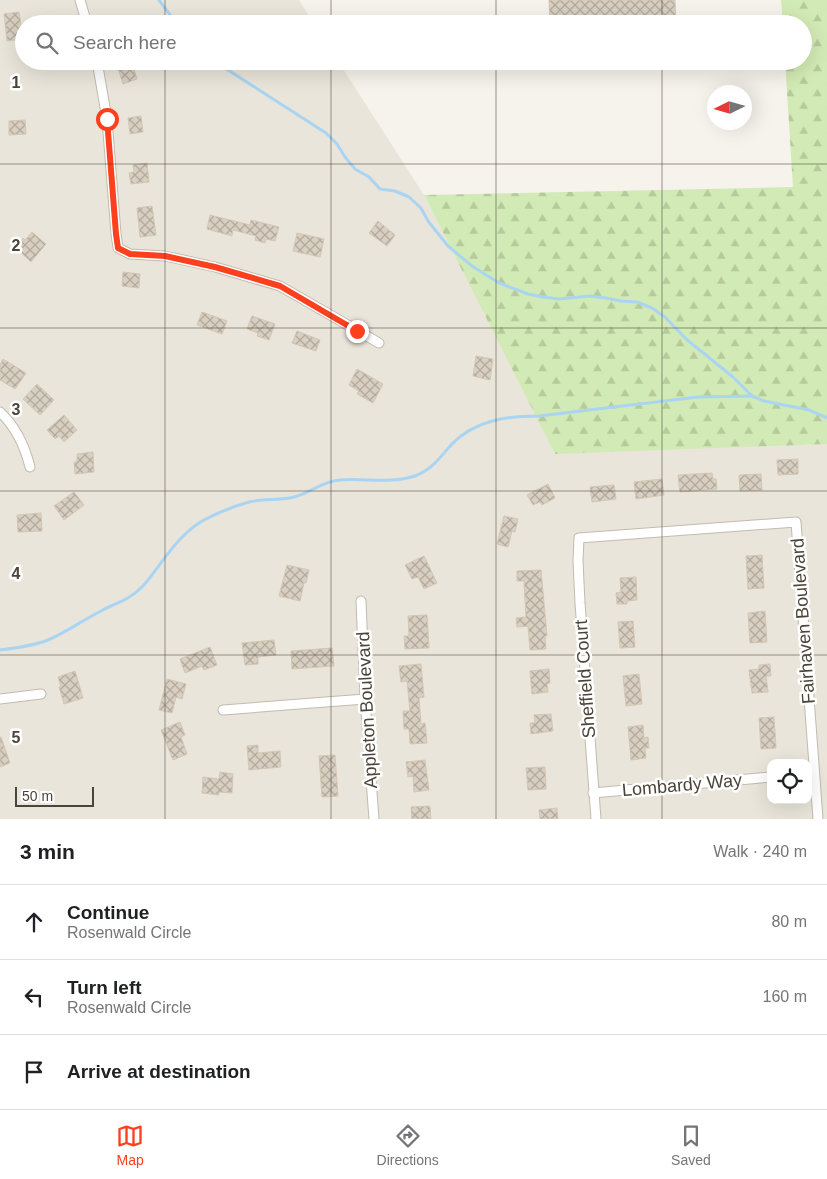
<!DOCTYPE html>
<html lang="en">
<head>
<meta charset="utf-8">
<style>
	:root { --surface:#fff; --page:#f2f2f2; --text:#202124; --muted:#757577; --line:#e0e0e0; --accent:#fc3f1d }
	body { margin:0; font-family:Arial,sans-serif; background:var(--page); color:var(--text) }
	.controls { position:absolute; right:15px; bottom:15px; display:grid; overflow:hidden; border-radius:10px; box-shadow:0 5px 20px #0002 }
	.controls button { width:45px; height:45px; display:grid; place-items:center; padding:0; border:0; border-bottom:1px solid var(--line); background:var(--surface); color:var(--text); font:25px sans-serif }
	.compass { position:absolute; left:707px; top:85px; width:45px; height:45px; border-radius:50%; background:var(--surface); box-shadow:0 5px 20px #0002; rotate:265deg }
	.scale { position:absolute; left:15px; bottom:12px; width:79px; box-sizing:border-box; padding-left:5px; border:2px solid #4b4439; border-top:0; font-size:14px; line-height:18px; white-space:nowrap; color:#4b4439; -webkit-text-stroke:4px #fff; paint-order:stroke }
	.stop { position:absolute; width:15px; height:15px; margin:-11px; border:4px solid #fc3f1d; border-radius:50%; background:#fff }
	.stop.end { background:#fc3f1d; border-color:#fff; box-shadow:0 1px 5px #0008 }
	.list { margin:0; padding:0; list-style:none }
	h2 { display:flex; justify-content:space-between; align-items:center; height:65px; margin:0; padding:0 20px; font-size:21px }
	h2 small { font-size:16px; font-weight:400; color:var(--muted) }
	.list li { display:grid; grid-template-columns:32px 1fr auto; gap:15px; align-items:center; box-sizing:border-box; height:75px; padding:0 20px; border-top:1px solid var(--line) }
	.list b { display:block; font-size:19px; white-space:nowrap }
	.list p { margin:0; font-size:16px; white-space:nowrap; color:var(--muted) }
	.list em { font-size:16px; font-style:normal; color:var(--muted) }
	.icon { flex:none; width:28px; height:28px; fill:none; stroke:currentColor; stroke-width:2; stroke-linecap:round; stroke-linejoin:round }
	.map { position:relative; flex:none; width:827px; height:819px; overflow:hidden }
	.search { position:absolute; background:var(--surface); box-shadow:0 5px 20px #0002; left:15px; right:15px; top:15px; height:55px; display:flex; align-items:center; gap:12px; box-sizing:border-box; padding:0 18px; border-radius:28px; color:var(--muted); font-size:19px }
	.sheet { height:290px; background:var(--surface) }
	nav { display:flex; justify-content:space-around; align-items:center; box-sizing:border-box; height:70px; border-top:1px solid var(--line); background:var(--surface); font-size:14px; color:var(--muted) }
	nav a { display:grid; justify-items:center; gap:2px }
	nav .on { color:var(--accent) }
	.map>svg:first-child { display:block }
	.residential { fill:#eae5da; fill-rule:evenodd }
	.forest { fill:url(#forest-firs) }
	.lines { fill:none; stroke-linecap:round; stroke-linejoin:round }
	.stream { stroke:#a9d4f2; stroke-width:3 }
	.building { fill:url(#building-cross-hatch); stroke:#d3c7b4 }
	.minor-casing { stroke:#c2bbae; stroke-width:11 }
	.minor { stroke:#fff; stroke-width:9 }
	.route { stroke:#fc3f1d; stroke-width:6 }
	.grid { fill:none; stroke:#4b4439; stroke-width:1; stroke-opacity:0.55 }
	.labels { text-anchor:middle; stroke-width:5; stroke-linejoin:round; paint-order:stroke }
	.street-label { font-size:18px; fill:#4b4439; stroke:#fff }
	.grid-label { font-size:16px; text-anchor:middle; font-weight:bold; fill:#4b4439; stroke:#fff; stroke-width:5; stroke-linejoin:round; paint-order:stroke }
</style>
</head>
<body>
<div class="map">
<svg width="827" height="819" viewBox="0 0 827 819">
	<defs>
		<pattern id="forest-firs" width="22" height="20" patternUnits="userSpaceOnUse" patternTransform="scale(1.25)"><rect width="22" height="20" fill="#d2eab5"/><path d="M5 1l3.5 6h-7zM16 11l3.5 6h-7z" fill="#b6ca9c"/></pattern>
		<pattern id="building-cross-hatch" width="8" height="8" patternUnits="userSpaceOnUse" patternTransform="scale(1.25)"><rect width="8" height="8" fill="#d8cfc1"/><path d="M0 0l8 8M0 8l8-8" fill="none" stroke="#b1aa9e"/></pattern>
	</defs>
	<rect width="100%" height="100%" fill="#f6f3ec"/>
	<path class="residential" d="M0,0H299L314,24H24V61H338L424,195L555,453L827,444V819H0ZM771,763H808V800H771Z"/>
	<polygon class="forest" points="781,0 827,0 827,444 555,454 424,195 793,187 785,61 803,61 803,24 783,24"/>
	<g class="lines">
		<g class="stream">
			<polyline points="159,0 177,24"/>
			<polyline points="214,61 326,133 337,144 345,157 355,169 369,177 380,189 395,191 409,197 421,208 428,221 448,246 472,266 499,283 528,294 543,297 559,299 590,296 606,298 621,301 637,302 652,308 665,317 686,339 733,377 752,396 764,401 809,410 827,418"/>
			<path d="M0,650C16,648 33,646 48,640C67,632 83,620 101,611C116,603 131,599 143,586C162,564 177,535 204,520C217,513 235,506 249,502C264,498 279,501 294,497C310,493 323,481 340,480C365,478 390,484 415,476C433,469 440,457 452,444C475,420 507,416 539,416L698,397L752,396"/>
		</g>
	</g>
	<g class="building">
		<polygon points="549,0 675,0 676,24 550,24"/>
		<polygon points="19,12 23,39 7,41 4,14"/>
		<polygon points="132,63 137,79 123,84 118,68"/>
		<polygon points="141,116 143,132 130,134 128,118"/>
		<polygon points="25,120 26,134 9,135 9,121"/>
		<polygon points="147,163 149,182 131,184 129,173 134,172 133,165"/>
		<polygon points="152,206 156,235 140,237 137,208"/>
		<polygon points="210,215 250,225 251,220 279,227 275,241 266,239 265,243 255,240 256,236 233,230 232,236 207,229"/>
		<polygon points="378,221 395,235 387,246 369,233"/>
		<polygon points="32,232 46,244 31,262 15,247 23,238 25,240"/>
		<polygon points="297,233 324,239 320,257 293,251"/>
		<polygon points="123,272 140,274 139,288 122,286"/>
		<polygon points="202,312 227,321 222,334 197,325"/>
		<polygon points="252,316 275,324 269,340 257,336 258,333 247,329"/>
		<polygon points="297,331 320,340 316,351 292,343"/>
		<polygon points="476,356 493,359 490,380 473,376"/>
		<polygon points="3,359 26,373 15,389 0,380 0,365"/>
		<polygon points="357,369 383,384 373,403 357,394 359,391 349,385"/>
		<polygon points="37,384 54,400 40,415 23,399"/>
		<polygon points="64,415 77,430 64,442 59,436 55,439 47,430"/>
		<polygon points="93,452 94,472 75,474 74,462 77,462 77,454"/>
		<polygon points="798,459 798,474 778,475 777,460"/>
		<polygon points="712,473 713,479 716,479 717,489 680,492 678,475"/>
		<polygon points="761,474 762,490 740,491 739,475"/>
		<polygon points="662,479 664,495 636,499 634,482"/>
		<polygon points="548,484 555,498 542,505 540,502 533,505 527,495"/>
		<polygon points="614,485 616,499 592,502 590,487"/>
		<polygon points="74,492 84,505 64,520 54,506"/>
		<polygon points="41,513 42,531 18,532 17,515"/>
		<polygon points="504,516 518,519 515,532 512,531 508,547 497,544"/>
		<polygon points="762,555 764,588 748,589 746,556"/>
		<polygon points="424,556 437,583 424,589 418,577 412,579 405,565"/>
		<polygon points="287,565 309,570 306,583 304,583 300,601 279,596"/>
		<polygon points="541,570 547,636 545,636 546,649 530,650 528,626 517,627 516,618 526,617 524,581 517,581 517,571"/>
		<polygon points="636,577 637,600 627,601 627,604 617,604 616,593 621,592 620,578"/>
		<polygon points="765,611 767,642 750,643 748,613"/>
		<polygon points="427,615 429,648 405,649 404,636 409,636 408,616"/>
		<polygon points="633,621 635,647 620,648 618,622"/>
		<polygon points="274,640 276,655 258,657 258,664 245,665 242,643"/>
		<polygon points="210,647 217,665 204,670 202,666 185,673 180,659"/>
		<polygon points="332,648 334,666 292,669 291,651"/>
		<polygon points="421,664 424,697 419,698 421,724 425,723 427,743 410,744 409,729 404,729 403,711 410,711 407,681 401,682 399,666"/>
		<polygon points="770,664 771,676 766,676 768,692 752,693 749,670 759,669 759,665"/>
		<polygon points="549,669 550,683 547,684 548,692 532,694 530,671"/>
		<polygon points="75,671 83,698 64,704 59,687 61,687 58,677"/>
		<polygon points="639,674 642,704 626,706 623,676"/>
		<polygon points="167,679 186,684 182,699 176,697 172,713 159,710"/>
		<polygon points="551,714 553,731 531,734 530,723 535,723 534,715"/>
		<polygon points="774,717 776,748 761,749 759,718"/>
		<polygon points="180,722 185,735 181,737 187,754 173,760 161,730"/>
		<polygon points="643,725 644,738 648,737 649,748 645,748 646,758 631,760 628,727"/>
		<polygon points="0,737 1,737 10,763 0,767"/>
		<polygon points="258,745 258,753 280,751 281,767 249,770 247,746"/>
		<polygon points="335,755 338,796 322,797 319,756"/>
		<polygon points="425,760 429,790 414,792 413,776 408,777 406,762"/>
		<polygon points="545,767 546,789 528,790 526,768"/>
		<polygon points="220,772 233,774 232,793 219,792 219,795 202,793 203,777 219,779"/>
		<polygon points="430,806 431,819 412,819 411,807"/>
		<polygon points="557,808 558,819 540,819 539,810"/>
	</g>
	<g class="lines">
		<defs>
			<g id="minor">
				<polyline points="80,0 87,24"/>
				<polyline points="97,61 107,119 116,234 118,248 130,254 165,256 215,267 280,286 379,343"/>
				<path d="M0,412C15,426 25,447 30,467"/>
				<polyline points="361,601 365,699 374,819"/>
				<polyline points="0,699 41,694"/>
				<polyline points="223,710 365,699"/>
				<polyline points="593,793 771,777"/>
				<polyline points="596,819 580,603 578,561 579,538 796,522 818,819"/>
			</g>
		</defs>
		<use href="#minor" class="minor-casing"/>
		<use href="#minor" class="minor"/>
	</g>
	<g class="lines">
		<polyline class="route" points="107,119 116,234 118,248 130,254 165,256 215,267 280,286 357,331"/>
	</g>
	<path class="grid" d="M165,0V24M331,0V24M496,0V24M662,0V24M165,61V819M331,61V819M496,61V819M662,61V819M0,164H827M0,328H827M0,491H827M0,655H827"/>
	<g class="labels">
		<g class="street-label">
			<text transform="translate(803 621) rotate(-94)" y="6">Fairhaven Boulevard</text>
			<text transform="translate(585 679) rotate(-94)" y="6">Sheffield Court</text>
			<text transform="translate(367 710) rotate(-93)" y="6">Appleton Boulevard</text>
			<text transform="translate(682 785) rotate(-5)" y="6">Lombardy Way</text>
		</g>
	</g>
	<g class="grid-label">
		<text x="16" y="88">1</text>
		<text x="16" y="251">2</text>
		<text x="16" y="415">3</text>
		<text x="16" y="579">4</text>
		<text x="16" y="743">5</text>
	</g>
</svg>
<div class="controls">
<button><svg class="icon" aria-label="locate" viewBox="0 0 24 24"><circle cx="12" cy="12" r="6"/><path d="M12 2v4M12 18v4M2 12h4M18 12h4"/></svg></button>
</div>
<svg class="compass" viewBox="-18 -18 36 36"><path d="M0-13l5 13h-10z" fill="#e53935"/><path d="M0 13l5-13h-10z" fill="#757577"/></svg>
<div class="scale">50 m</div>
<div class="stop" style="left:107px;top:119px"></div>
<div class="stop end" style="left:357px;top:331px"></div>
<div class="search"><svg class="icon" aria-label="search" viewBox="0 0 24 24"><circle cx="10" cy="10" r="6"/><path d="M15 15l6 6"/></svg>Search here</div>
</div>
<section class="sheet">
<h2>3 min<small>Walk · 240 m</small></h2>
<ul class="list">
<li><svg class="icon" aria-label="ahead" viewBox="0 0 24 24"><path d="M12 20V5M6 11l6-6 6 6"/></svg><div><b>Continue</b><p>Rosenwald Circle</p></div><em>80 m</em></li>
<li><svg class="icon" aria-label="left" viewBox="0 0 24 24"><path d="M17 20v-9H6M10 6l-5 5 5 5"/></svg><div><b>Turn left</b><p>Rosenwald Circle</p></div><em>160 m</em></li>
<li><svg class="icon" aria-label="arrive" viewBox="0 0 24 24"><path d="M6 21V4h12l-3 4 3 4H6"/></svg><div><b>Arrive at destination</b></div></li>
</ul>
</section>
<nav>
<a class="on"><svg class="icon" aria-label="map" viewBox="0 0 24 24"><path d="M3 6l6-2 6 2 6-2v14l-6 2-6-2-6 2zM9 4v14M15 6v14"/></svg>Map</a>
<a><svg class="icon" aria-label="directions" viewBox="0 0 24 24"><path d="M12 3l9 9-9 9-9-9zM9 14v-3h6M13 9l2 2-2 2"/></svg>Directions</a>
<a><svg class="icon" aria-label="saved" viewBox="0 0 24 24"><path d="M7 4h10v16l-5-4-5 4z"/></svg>Saved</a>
</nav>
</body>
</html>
